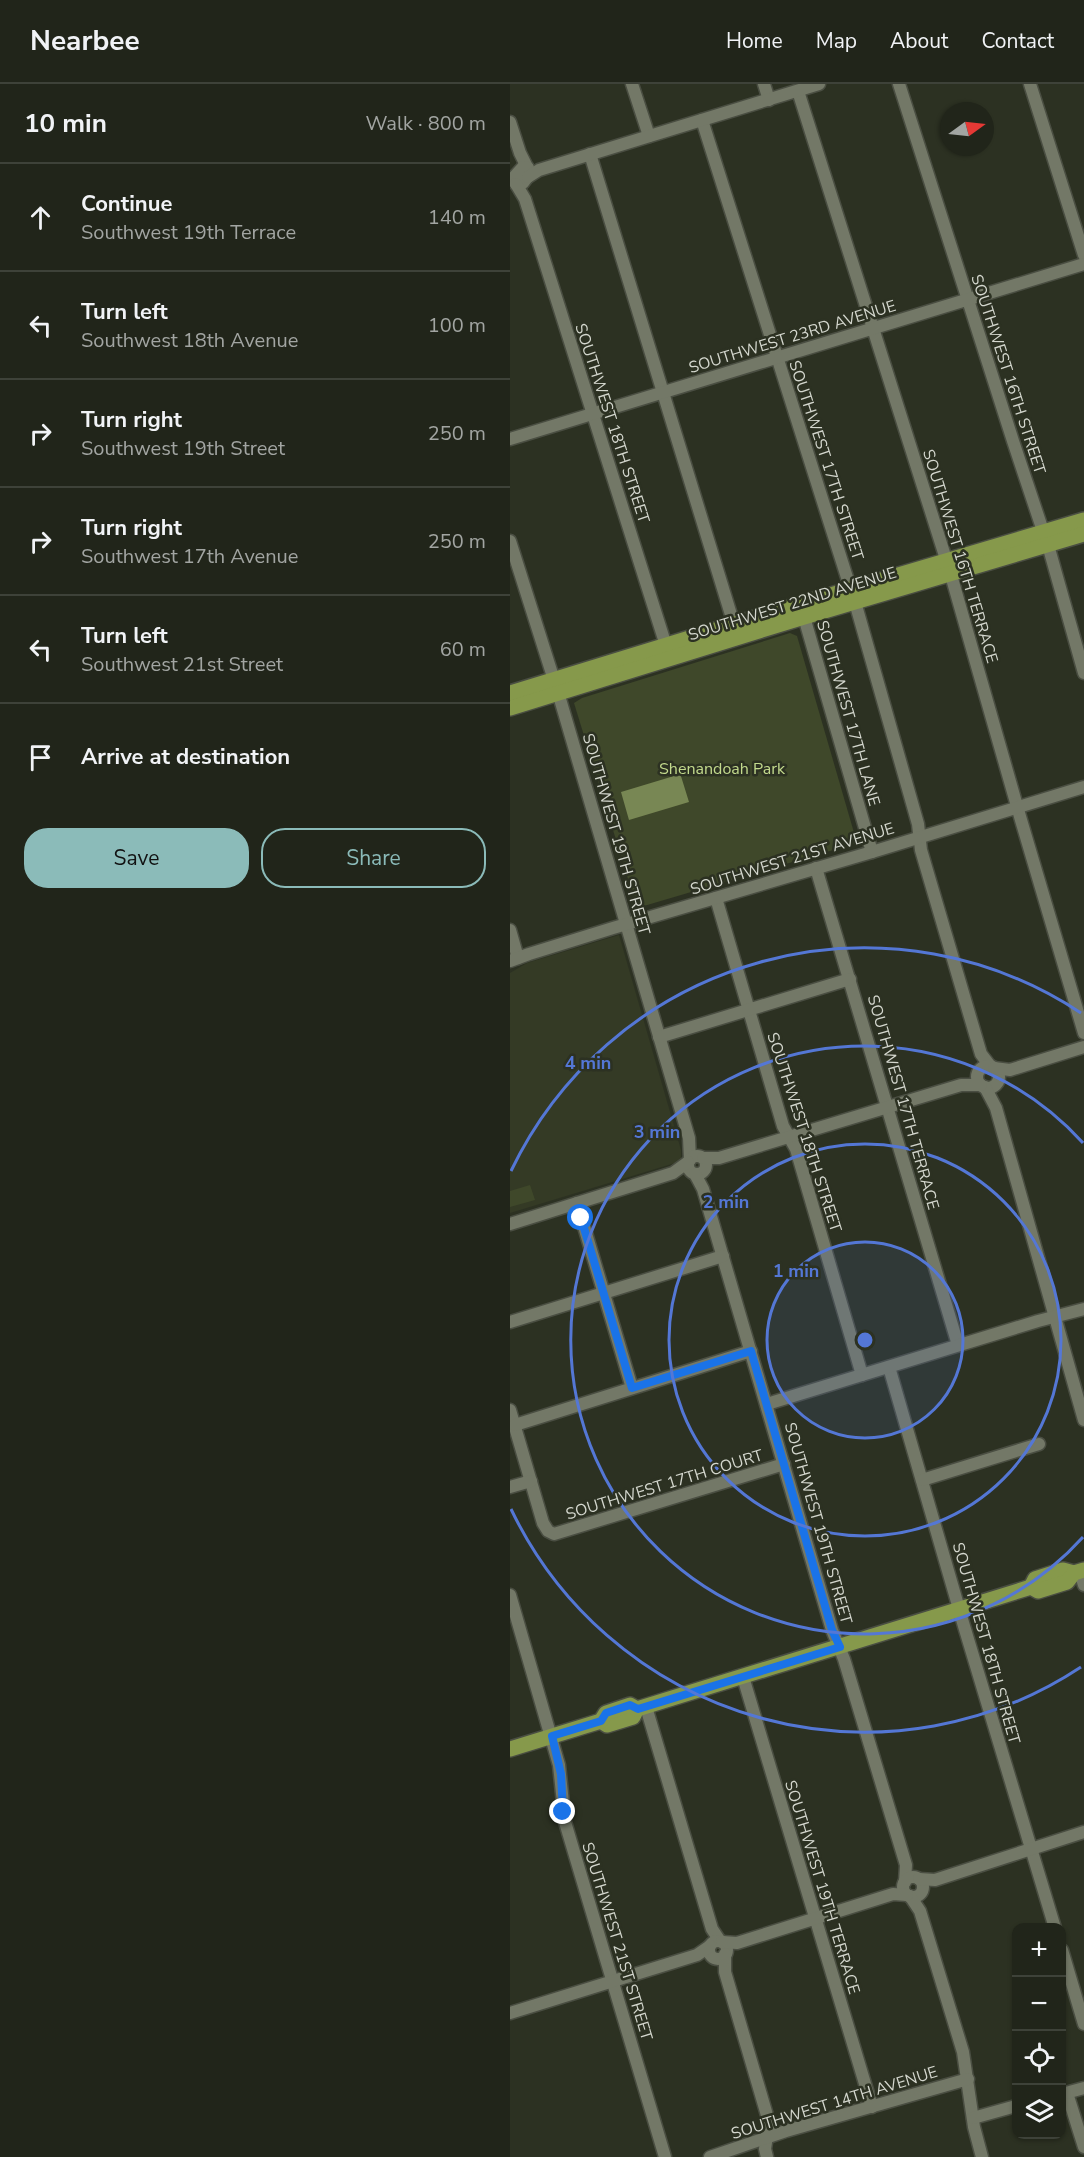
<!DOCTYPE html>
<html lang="en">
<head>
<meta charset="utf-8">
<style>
	:root { --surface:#21251a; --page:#2d3127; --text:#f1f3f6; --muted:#a2a5a2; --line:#3e4239; --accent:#8bbbb9 }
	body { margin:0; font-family:"Nunito Sans",sans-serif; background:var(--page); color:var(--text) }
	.controls { position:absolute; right:18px; bottom:18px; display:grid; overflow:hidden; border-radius:12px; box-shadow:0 2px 4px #0004 }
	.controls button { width:54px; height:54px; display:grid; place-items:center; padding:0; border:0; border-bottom:2px solid var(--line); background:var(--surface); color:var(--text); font:30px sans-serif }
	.compass { position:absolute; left:430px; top:18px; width:54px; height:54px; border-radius:50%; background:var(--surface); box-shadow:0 2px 4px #0004; rotate:75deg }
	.stop { position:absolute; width:18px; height:18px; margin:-14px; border:4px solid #1a73e8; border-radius:50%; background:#fff }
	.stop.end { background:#1a73e8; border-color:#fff; box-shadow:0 2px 6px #0008 }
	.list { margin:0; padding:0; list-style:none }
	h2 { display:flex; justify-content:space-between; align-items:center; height:78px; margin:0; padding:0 24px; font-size:26px }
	h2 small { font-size:20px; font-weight:400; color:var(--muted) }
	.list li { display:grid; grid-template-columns:39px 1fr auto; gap:18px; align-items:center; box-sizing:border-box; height:108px; padding:0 24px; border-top:2px solid var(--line) }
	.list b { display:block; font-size:22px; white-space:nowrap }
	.list p { margin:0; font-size:20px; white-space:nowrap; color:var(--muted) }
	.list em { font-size:20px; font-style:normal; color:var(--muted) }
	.actions { display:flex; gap:12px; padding:18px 24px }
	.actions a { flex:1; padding:14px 0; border:2px solid var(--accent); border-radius:24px; text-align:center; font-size:21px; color:var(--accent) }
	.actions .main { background:var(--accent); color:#111 }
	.icon { flex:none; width:33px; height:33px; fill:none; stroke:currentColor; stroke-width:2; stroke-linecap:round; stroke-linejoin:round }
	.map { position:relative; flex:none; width:574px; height:2073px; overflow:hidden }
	header { display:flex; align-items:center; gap:36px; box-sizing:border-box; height:84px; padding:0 30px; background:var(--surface); border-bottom:2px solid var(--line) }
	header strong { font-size:28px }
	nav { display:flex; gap:33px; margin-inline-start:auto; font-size:21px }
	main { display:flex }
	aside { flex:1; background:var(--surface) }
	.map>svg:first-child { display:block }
	.built { fill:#343a25 }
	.green { fill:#3f482a }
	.water { fill:#788754 }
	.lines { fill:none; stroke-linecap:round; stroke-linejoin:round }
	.minor-casing { stroke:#4a4e42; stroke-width:15 }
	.major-casing { stroke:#4a4e42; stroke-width:18 }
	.minor { stroke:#737867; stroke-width:12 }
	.major { stroke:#86994b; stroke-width:15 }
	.route { stroke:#1a73e8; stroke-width:8 }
	.ring { fill:none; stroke:#5477d5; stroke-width:3 }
	.labels { text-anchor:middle; stroke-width:5; stroke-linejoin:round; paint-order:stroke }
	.street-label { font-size:16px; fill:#d4d7ce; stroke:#2c3122 }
	.park-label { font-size:16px; fill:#c3da8d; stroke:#2c3122 }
	.centre { fill:#5477d5; stroke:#2c3122; stroke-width:3 }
	.ring-label { font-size:18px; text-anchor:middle; font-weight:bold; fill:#5477d5; stroke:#2c3122; stroke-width:5; stroke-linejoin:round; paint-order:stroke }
</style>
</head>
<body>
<header>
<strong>Nearbee</strong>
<nav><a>Home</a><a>Map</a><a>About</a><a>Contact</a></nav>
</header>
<main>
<aside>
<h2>10 min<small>Walk · 800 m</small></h2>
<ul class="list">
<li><svg class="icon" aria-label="ahead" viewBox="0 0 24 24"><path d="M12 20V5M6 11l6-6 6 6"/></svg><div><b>Continue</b><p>Southwest 19th Terrace</p></div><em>140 m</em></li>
<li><svg class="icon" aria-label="left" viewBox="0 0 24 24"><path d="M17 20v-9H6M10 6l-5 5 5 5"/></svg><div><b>Turn left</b><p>Southwest 18th Avenue</p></div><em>100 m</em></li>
<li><svg class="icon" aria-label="right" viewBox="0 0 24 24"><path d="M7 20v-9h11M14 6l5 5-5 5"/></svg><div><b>Turn right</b><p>Southwest 19th Street</p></div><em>250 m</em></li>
<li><svg class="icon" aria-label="right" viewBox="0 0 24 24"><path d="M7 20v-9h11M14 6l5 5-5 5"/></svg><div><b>Turn right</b><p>Southwest 17th Avenue</p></div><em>250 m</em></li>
<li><svg class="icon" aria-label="left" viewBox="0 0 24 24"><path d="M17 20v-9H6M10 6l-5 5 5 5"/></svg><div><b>Turn left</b><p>Southwest 21st Street</p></div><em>60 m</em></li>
<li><svg class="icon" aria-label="arrive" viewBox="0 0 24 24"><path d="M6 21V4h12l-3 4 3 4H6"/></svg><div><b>Arrive at destination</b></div></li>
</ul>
<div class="actions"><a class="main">Save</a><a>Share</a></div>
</aside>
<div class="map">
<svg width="574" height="2073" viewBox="0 0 574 2073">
	<rect width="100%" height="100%" fill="#2c3122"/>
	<polygon class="built" points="109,851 171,1066 171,1074 165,1079 0,1129 0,889 17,879"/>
	<g class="green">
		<polygon points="280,549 287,552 347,759 127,824 64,619 72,614"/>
		<polygon points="20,1101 25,1116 0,1123 0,1107"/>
	</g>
	<polygon class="water" points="170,689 179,718 119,736 111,708 164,692 164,690"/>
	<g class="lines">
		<defs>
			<g id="minor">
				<polyline points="122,0 139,52"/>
				<polyline points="254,0 259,16"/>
				<polyline points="389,0 503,357 540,468 574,589"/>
				<polyline points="520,0 574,171"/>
				<polyline points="288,7 441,491 511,736 574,949"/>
				<polyline points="192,36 347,525 408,740 411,766 471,970 481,983"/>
				<polyline points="0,38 10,69 17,83"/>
				<polyline points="80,70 226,547"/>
				<polygon points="13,83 18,84 19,91 13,99 6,100 3,94"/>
				<polyline points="18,93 29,86 309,0"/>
				<polyline points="6,100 15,115 158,568"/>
				<polyline points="0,355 574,180"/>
				<polyline points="0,457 50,615 179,1054 180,1076"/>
				<polyline points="294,533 362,768"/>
				<polyline points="306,784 448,1261"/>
				<polyline points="206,814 273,1042 286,1065 352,1291"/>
				<polyline points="0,846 8,874"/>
				<polyline points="0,877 19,870 103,844 362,768 574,703"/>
				<polyline points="149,953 340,895"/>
				<circle cx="478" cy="993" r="11"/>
				<polyline points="484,984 500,986 574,963"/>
				<polyline points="475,1003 486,1024 574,1336"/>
				<circle cx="187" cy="1081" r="9"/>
				<polyline points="193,1074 209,1074 451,1001 471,1001"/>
				<polyline points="185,1090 193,1105 322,1546 334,1575 396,1781 395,1798"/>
				<polyline points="67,1119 122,1304"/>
				<polyline points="0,1140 163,1089 178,1078"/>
				<polyline points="0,1238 213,1172"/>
				<polyline points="379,1283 454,1542 545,1844"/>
				<polyline points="257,1320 528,1237 574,1225"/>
				<polyline points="0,1326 33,1439 38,1447 44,1450 274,1380"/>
				<polyline points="5,1341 241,1267"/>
				<polyline points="412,1396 529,1360"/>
				<polyline points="0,1403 21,1397"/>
				<polyline points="570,1488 574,1501"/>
				<polyline points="0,1511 49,1681 55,1738 155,2073"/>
				<polyline points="233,1593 362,2023"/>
				<polyline points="136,1623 202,1845 210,1857"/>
				<circle cx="403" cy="1803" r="10"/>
				<polyline points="409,1795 425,1796 574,1748"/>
				<polyline points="400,1812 410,1827 453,1968 464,2043 472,2073"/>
				<circle cx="208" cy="1866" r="9"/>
				<polyline points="212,1858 227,1859 383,1810 397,1811"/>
				<polyline points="552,1866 574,1940"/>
				<polyline points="215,1870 215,1888 259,2038 255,2065 257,2073"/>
				<polyline points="0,1929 187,1871 200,1862"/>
				<polyline points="557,2009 574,2063"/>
				<polyline points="552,2010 574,2004"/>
				<polyline points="463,2034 506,2022"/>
				<polyline points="200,2073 276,2047 458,1995"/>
			</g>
			<g id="major">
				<polyline points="0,609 287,521 574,436"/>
				<polyline points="0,624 294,533 574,450"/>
				<polyline points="521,1503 525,1495 553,1486 564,1489"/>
				<polyline points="91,1637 97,1641 123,1633 127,1625 521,1503 528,1507 557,1498 564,1489 574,1486"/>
				<polyline points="0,1665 91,1637 96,1629 120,1621 127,1625"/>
			</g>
		</defs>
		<use href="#minor" class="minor-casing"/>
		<use href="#major" class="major-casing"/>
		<use href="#minor" class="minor"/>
		<use href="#major" class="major"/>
	</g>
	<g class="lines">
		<polyline class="route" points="53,1728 51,1690 42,1652 91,1637 96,1629 120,1621 128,1625 330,1563 322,1546 241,1267 122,1304 71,1134"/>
	</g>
	<circle cx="355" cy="1256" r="98" fill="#5477d5" fill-opacity=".12"/>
	<g class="ring">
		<circle cx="355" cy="1256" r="98"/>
		<circle cx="355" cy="1256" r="196"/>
		<path d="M573 1453A294 294 0 1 1 573 1059"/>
		<path d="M571 1583A392 392 0 0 1 1 1425M1 1087A392 392 0 0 1 571 929"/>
	</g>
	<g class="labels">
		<g class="street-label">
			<text transform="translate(282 252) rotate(-17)" y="6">SOUTHWEST 23RD AVENUE</text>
			<text transform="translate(499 290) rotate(72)" y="6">SOUTHWEST 16TH STREET</text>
			<text transform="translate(103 339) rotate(72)" y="6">SOUTHWEST 18TH STREET</text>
			<text transform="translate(317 376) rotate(72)" y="6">SOUTHWEST 17TH STREET</text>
			<text transform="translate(451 472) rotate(73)" y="6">SOUTHWEST 16TH TERRACE</text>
			<text transform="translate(282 519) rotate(-17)" y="6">SOUTHWEST 22ND AVENUE</text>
			<text transform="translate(339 629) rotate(74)" y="6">SOUTHWEST 17TH LANE</text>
			<text transform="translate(107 750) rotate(74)" y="6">SOUTHWEST 19TH STREET</text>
			<text transform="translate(282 774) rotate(-17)" y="6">SOUTHWEST 21ST AVENUE</text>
			<text transform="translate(394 1018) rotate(74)" y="6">SOUTHWEST 17TH TERRACE</text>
			<text transform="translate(295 1048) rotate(72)" y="6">SOUTHWEST 18TH STREET</text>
			<text transform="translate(154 1400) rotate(-17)" y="6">SOUTHWEST 17TH COURT</text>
			<text transform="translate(309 1439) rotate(74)" y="6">SOUTHWEST 19TH STREET</text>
			<text transform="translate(477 1559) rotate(74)" y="6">SOUTHWEST 18TH STREET</text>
			<text transform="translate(313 1803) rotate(73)" y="6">SOUTHWEST 19TH TERRACE</text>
			<text transform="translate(108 1857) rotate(73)" y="6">SOUTHWEST 21ST STREET</text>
			<text transform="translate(324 2018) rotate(-17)" y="6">SOUTHWEST 14TH AVENUE</text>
		</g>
		<g class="park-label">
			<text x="212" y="690">Shenandoah Park</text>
		</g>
	</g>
	<circle cx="355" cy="1256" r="9" class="centre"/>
	<g class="ring-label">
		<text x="78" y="985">4 min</text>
		<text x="147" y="1054">3 min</text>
		<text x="216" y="1124">2 min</text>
		<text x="286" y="1193">1 min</text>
	</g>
</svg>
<div class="controls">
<button>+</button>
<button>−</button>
<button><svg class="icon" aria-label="locate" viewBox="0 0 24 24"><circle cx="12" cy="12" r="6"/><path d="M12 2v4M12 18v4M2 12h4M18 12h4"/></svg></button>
<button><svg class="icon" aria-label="layers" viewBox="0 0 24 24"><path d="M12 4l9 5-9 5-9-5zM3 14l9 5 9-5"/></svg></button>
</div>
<svg class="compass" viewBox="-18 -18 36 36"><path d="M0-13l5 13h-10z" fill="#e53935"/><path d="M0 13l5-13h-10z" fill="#a2a5a2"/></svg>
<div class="stop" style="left:71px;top:1134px"></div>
<div class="stop end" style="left:53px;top:1728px"></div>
</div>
</main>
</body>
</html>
